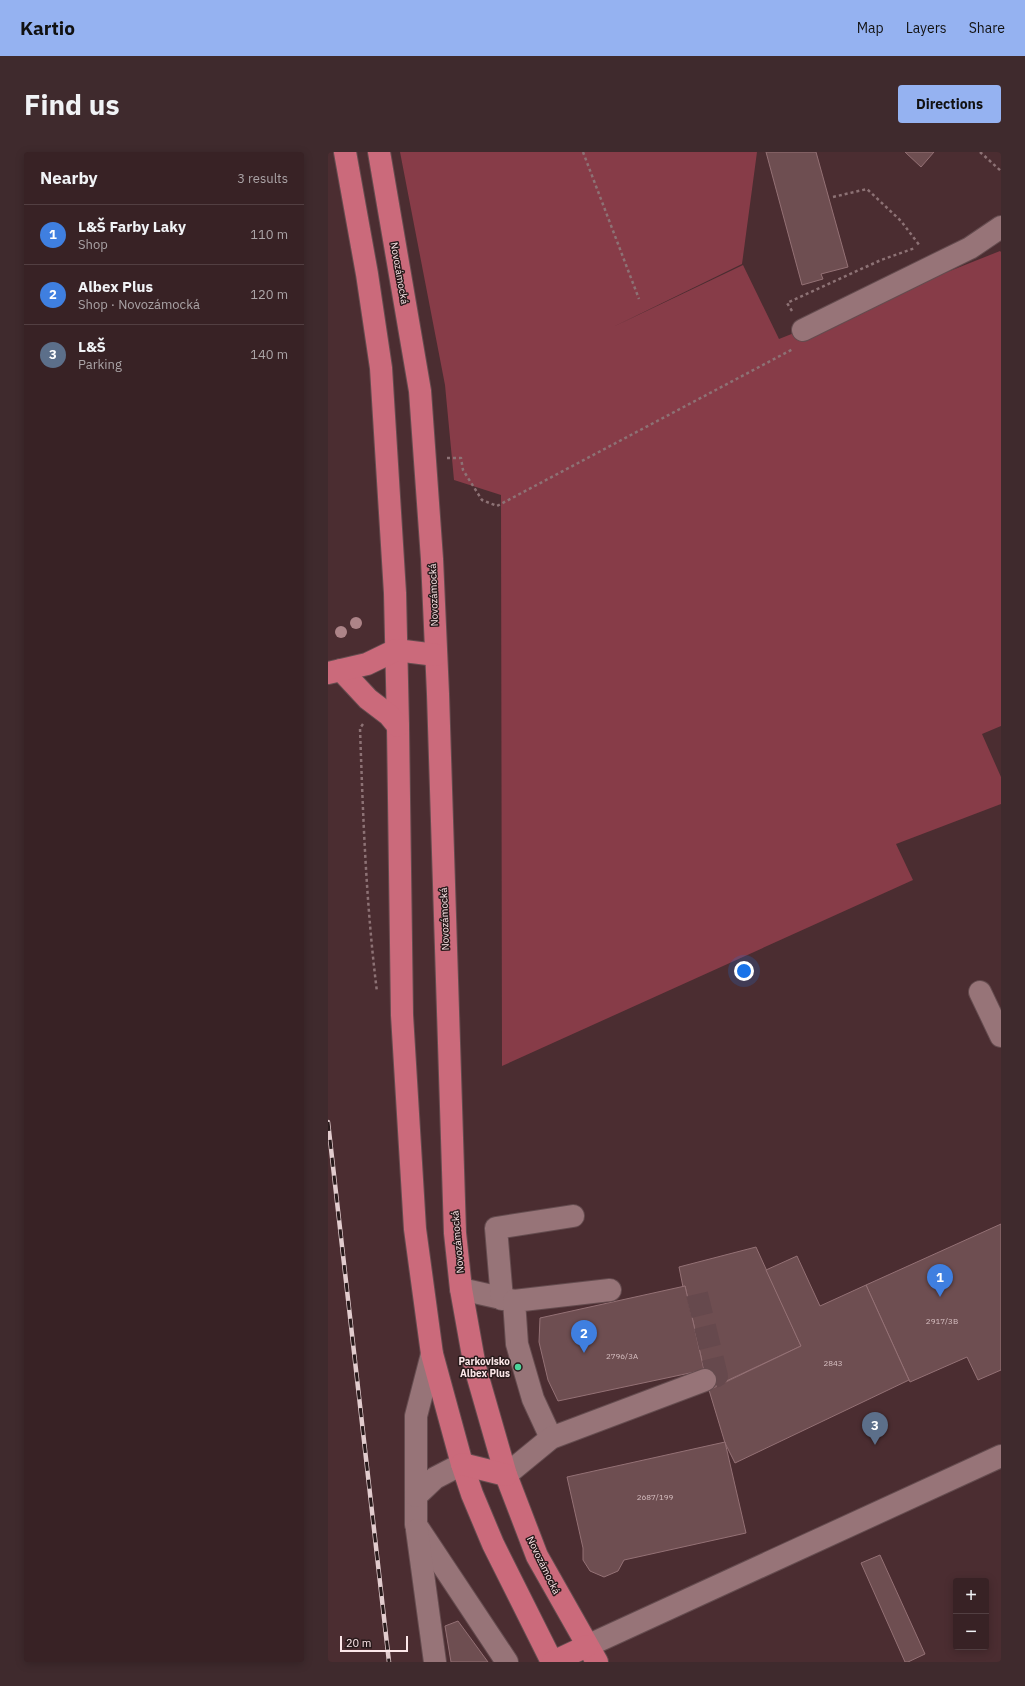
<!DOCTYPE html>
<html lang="en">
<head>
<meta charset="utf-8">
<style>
	:root { --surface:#382225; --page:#3f2a2d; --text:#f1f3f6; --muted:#aba4a7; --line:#523f42; --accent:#95b2f1 }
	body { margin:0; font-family:"IBM Plex Sans",sans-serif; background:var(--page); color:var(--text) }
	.controls { position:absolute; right:12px; bottom:12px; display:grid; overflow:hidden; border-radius:4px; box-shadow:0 2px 10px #0003 }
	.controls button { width:36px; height:36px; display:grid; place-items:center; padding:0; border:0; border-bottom:1px solid var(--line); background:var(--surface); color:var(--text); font:20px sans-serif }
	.scale { position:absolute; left:12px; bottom:10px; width:68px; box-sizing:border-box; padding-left:4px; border:2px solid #fce7e9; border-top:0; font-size:11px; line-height:14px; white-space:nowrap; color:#fce7e9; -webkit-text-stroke:3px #281a1b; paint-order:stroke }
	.you { position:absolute; left:416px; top:819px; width:14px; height:14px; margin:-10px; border:3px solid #fff; border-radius:50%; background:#1a73e8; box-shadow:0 0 0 6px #1a73e833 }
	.badge { display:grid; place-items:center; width:26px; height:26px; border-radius:50%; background:var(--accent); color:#fff; font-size:13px; font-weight:700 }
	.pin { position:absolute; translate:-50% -33px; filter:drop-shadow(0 1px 2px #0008) }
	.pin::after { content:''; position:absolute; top:21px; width:14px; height:12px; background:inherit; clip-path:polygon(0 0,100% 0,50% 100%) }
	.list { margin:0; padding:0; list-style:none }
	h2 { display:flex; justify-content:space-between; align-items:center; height:52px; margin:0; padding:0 16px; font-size:17px }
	h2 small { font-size:13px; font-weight:400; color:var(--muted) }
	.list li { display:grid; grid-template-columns:26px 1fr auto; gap:12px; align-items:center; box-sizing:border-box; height:60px; padding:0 16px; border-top:1px solid var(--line) }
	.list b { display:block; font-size:15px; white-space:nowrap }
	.list p { margin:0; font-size:13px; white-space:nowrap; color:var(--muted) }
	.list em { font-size:13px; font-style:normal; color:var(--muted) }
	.map { position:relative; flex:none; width:673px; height:1510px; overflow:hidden; border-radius:4px }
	header { display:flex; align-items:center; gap:24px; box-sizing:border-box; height:56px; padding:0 20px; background:var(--accent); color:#111 }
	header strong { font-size:19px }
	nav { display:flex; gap:22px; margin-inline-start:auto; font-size:14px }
	.intro { display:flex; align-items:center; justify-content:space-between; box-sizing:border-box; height:96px; padding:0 24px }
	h1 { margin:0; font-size:28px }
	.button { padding:10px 18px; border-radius:4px; background:var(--accent); color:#111; font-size:14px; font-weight:700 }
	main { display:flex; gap:24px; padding:0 24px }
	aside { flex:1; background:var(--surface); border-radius:4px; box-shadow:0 2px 10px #0003 }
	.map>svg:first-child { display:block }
	.green { fill:#873c48 }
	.building { fill:#6e4e51; stroke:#947175 }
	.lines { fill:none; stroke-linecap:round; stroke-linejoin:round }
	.minor-tunnel { stroke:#66494d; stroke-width:22; stroke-dasharray:22 11; stroke-linecap:butt }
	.minor-casing { stroke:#654c4f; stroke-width:24 }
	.major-casing { stroke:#654c4f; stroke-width:24 }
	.path { stroke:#8d7275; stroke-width:2.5; stroke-dasharray:3 3; stroke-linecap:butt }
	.minor { stroke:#977478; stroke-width:22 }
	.major { stroke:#cb6a7b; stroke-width:22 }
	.rail-casing { stroke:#e2ccce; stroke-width:4.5 }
	.rail { stroke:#281a1b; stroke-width:3; stroke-dasharray:9; stroke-linecap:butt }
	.tree { fill:#ad8488 }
	.poi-dot { fill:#4cd39a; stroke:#281a1b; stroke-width:1.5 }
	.labels { text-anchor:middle; stroke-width:3; stroke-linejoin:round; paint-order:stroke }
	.number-label { font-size:8px; fill:#d8c1c3 }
	.street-label { font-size:10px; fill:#fce7e9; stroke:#281a1b }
	.poi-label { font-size:10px; font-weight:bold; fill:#fce7e9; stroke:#281a1b; text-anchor:end }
</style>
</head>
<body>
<header>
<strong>Kartio</strong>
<nav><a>Map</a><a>Layers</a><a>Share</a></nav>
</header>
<div class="intro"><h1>Find us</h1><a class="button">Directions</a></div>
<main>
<aside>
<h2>Nearby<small>3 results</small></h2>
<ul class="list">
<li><span class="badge" style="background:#3f7fe0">1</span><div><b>L&amp;Š Farby Laky</b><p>Shop</p></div><em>110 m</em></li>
<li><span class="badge" style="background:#3f7fe0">2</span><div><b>Albex Plus</b><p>Shop · Novozámocká</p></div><em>120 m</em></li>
<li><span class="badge" style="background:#5c6f8a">3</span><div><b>L&amp;Š</b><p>Parking</p></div><em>140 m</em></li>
</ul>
</aside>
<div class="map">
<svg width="673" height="1510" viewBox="0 0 673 1510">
	<rect width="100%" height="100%" fill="#4b2d31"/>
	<polygon class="green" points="72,0 429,0 414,112 285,175 415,113 451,187 672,99 673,100 673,574 654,582 673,625 673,652 568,692 585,728 174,914 173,343 126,328 117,233"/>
	<g class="building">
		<polygon points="438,0 488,0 520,115 493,122 495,127 474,133"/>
		<polygon points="577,0 606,0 593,15"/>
		<polygon points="673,1072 673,1218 650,1228 639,1205 582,1230 538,1133"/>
		<polygon points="428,1095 473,1194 379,1238 376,1218 357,1134 355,1135 351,1115"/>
		<polygon points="469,1104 492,1154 538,1133 581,1228 407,1311 397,1291 381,1238 473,1194 438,1118"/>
		<polygon points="357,1134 376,1218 230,1249 220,1228 211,1190 212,1166"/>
		<polygon points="397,1290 418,1381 296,1408 290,1419 276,1425 262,1419 255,1408 255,1396 239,1325"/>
		<polygon points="552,1403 597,1502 580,1510 577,1510 533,1411"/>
		<polygon points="130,1469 160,1510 123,1510 117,1474"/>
	</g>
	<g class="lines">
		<polyline class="minor-tunnel" points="369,1142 389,1224 377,1228"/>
		<defs>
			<g id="minor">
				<polyline points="475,178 642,96 673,75"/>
				<polyline points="652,840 673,884"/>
				<polyline points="133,1137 186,1149"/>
				<polyline points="174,1147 168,1076 245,1064"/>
				<polyline points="104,1202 88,1264 88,1373 179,1510"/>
				<polyline points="223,1286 205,1247 189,1192 186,1149 282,1138"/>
				<polyline points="178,1323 223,1286 377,1228"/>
				<polyline points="88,1344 107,1326 134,1312"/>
				<polyline points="89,1378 107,1510"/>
				<polyline points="259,1494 673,1304"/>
			</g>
			<g id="major">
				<polyline points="17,0 39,122 53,216 67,441 70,574 74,863 87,1077 104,1202 134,1312 144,1342 165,1392 224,1510"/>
				<polyline points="51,0 92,239 104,407 110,542 127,1081 133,1137 147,1215 178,1323 209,1404 269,1510"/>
				<polyline points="13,518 40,547 61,563 70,574"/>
				<polyline points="0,521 39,512 68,498 108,503"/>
				<polyline points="134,1312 178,1323"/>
				<polyline points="225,1510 259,1494"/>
			</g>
		</defs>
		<use href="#minor" class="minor-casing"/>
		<use href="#major" class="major-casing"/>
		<g class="path">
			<polyline points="255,0 311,147"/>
			<polyline points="652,0 673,19"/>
			<polyline points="505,45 539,37 573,69 592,94"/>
			<polyline points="464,159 459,151 553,108 587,96"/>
			<polyline points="119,306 133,306 135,318 154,348 169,354 465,197"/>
			<path d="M35,572L32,576C35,664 38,752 49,840"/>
		</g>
		<use href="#minor" class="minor"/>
		<use href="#major" class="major"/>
		<defs>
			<polyline id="rail" points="0,970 61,1510"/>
		</defs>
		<use href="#rail" class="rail-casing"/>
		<use href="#rail" class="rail"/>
	</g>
	<g class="tree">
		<circle cx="28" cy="471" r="6"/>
		<circle cx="13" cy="480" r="6"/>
	</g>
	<circle class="poi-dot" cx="190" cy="1215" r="4"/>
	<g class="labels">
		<g class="number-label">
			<text x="614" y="1172">2917/3B</text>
			<text x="294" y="1207">2796/3A</text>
			<text x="505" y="1214">2843</text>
			<text x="327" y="1348">2687/199</text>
		</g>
		<g class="street-label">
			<text transform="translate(72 121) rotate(80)" y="4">Novozámocká</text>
			<text transform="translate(105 443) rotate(-92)" y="4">Novozámocká</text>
			<text transform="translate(116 767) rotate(-92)" y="4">Novozámocká</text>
			<text transform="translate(129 1090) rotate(-95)" y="4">Novozámocká</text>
			<text transform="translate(216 1413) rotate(64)" y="4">Novozámocká</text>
		</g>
		<g class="poi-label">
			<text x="182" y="1213">Parkovisko<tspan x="182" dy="12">Albex Plus</tspan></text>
		</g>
	</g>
</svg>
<div class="controls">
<button>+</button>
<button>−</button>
</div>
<div class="scale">20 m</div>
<div class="you"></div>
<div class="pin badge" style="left:612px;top:1145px;background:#3f7fe0">1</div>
<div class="pin badge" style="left:256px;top:1201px;background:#3f7fe0">2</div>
<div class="pin badge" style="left:547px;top:1293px;background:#5c6f8a">3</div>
</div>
</main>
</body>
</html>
